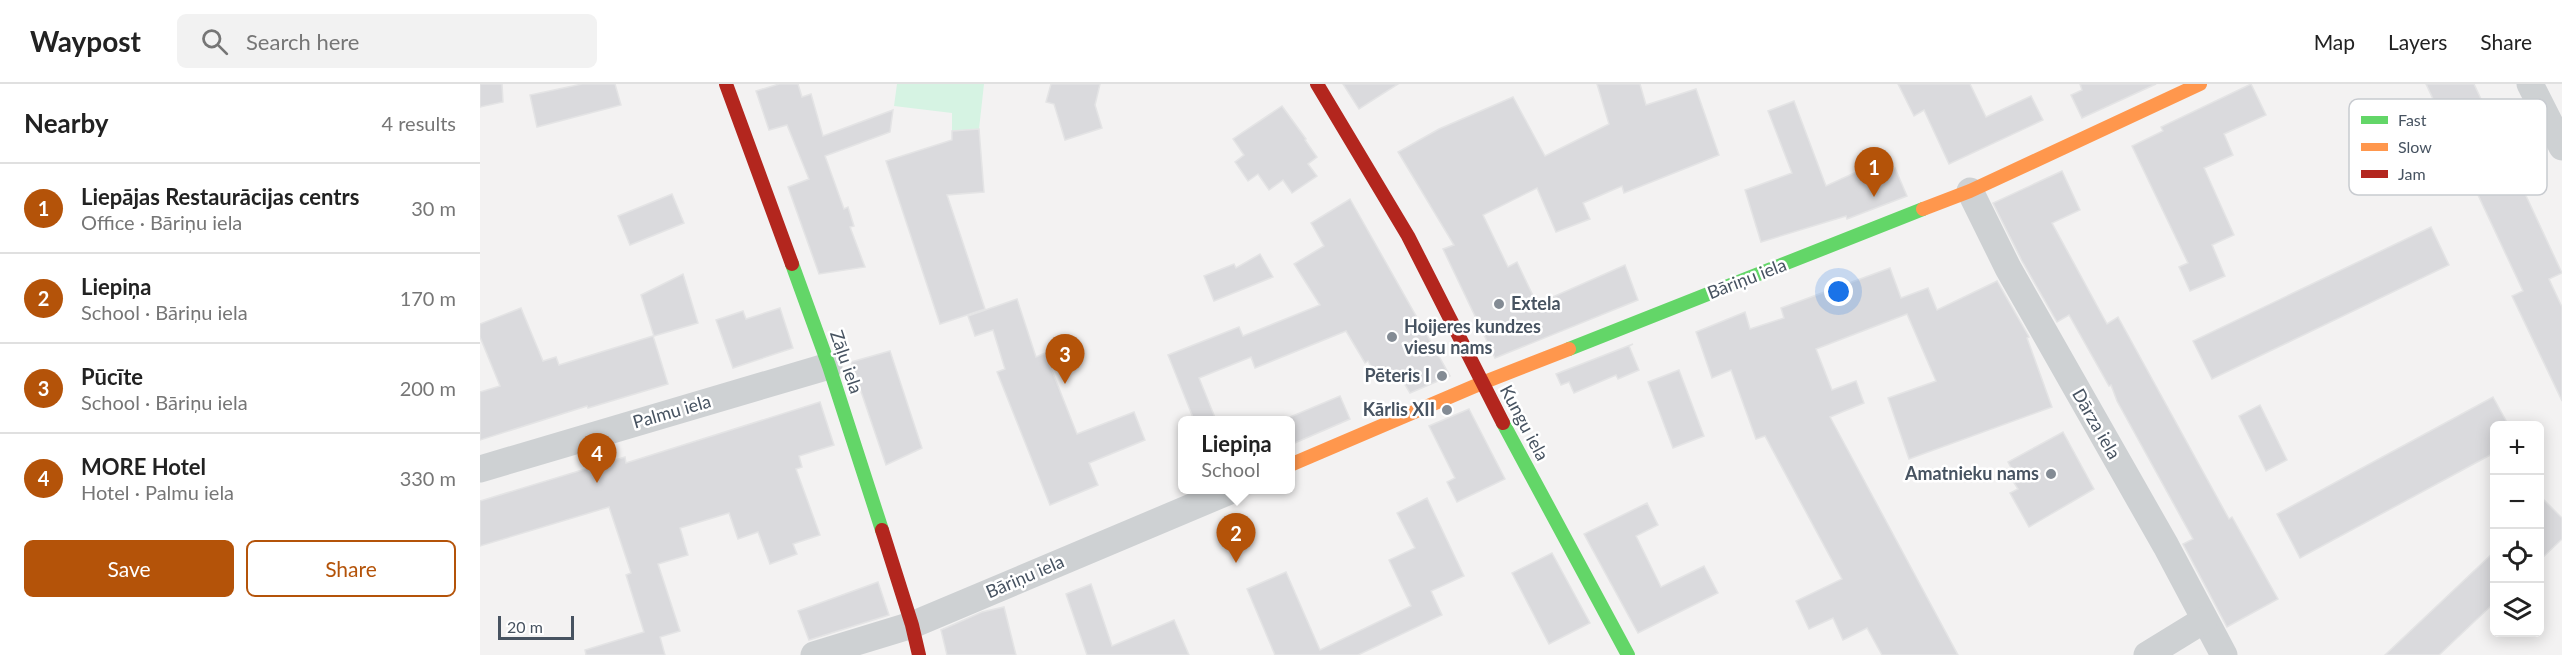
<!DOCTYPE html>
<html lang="en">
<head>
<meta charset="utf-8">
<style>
	:root { --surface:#fff; --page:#f2f2f2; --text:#222; --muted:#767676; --line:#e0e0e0; --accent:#b45309 }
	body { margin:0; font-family:Lato,sans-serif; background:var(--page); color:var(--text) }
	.controls { position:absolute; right:18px; bottom:18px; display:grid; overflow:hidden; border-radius:9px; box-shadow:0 3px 15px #0003 }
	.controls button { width:54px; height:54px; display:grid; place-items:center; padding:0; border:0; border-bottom:2px solid var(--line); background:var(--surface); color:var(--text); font:30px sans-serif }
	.scale { position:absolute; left:18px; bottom:15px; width:76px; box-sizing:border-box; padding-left:6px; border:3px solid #475361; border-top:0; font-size:16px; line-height:21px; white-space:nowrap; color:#475361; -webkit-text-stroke:4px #fff; paint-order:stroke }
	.you { position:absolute; left:1359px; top:208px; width:21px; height:21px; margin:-15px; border:4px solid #fff; border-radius:50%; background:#1a73e8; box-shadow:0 0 0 9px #1a73e833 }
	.badge { display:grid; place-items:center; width:39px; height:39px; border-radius:50%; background:var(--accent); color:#fff; font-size:20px; font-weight:700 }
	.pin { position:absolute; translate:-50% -50px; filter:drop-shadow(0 2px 3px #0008) }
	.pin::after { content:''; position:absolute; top:32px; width:21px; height:18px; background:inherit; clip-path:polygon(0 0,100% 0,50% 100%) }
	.popup { position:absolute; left:698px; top:332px; width:117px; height:78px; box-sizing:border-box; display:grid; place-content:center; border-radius:9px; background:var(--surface); filter:drop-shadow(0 2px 4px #0005); font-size:20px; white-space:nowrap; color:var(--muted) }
	.popup b { font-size:22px; color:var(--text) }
	.popup::after { content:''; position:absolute; left:50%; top:100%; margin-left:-12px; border:12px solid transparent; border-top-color:var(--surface) }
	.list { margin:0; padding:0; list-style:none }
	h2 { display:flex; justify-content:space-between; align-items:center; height:78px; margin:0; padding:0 24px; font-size:26px }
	h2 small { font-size:20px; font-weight:400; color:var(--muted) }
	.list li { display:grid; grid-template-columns:39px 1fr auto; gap:18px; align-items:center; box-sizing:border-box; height:90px; padding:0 24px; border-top:2px solid var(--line) }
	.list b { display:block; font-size:22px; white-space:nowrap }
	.list p { margin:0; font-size:20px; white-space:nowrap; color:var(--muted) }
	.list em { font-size:20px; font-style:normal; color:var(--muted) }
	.actions { display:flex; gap:12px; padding:18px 24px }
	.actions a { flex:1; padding:14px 0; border:2px solid var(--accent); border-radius:9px; text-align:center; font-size:21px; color:var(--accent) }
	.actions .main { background:var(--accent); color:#fff }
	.icon { flex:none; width:33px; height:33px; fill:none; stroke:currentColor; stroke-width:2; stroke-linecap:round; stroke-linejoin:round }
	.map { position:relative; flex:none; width:2082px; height:571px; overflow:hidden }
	header { display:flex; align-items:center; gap:36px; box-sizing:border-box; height:84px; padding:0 30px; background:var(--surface); border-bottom:2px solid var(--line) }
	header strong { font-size:28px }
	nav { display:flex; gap:33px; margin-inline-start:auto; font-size:21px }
	.search { width:420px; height:54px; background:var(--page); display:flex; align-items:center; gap:15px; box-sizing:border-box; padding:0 21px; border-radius:9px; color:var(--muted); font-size:22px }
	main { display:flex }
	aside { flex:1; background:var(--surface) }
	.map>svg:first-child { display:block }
	.green { fill:#d6f3e3 }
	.building { fill:#dadadd; stroke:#e4e4e5; stroke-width:1.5 }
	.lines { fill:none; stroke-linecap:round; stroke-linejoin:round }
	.street { stroke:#ced1d3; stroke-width:27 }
	.fast { stroke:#63d668; stroke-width:14 }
	.slow { stroke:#ff974d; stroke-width:14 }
	.jam { stroke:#b3261e; stroke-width:14 }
	.poi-dot { fill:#838b94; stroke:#fff; stroke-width:2 }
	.labels { text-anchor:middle; stroke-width:5; stroke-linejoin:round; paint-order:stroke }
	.street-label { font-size:18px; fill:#475361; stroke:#fff }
	.poi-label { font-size:18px; font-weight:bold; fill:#475361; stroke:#fff; text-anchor:end }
	.key { fill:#fff; stroke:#c8cbd0; stroke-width:1.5 }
	.key-label { font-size:16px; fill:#475361 }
</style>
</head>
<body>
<header>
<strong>Waypost</strong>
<div class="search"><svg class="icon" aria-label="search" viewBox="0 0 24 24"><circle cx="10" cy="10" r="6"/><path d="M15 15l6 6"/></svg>Search here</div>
<nav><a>Map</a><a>Layers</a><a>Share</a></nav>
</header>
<main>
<aside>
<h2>Nearby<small>4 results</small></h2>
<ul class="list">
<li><span class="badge">1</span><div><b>Liepājas Restaurācijas centrs</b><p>Office · Bāriņu iela</p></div><em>30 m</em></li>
<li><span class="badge">2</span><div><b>Liepiņa</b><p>School · Bāriņu iela</p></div><em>170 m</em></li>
<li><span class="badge">3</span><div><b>Pūcīte</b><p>School · Bāriņu iela</p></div><em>200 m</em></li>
<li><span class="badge">4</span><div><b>MORE Hotel</b><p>Hotel · Palmu iela</p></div><em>330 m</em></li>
</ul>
<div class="actions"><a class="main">Save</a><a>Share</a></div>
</aside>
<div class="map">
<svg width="2082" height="571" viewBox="0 0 2082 571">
	<rect width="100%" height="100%" fill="#f3f2f2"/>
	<polygon class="green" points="417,0 504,0 499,45 472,47 472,29 414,22"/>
	<g class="building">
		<polygon points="0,0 22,0 23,18 0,23"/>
		<polygon points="102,0 135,0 141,21 57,43 50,11"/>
		<polygon points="299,0 318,0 322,13 331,10 343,52 413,26 410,48 345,72 364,125 368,123 374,142 370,143 385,183 339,190 308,103 329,95 307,41 289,46 276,7"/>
		<polygon points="571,0 620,0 615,21 622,44 585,56 574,20 566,18"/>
		<polygon points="863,0 918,0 879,25"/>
		<polygon points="1117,0 1160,0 1166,21 1216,5 1239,71 1144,109 1142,102 1103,119 1110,135 1076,148 1057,104 1003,131 1028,183 1037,178 1057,220 1145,181 1158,216 1015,274 963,165 974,161 918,68 959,45 1033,13 1065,72 1129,40"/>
		<polygon points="1418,0 1490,0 1506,33 1551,12 1563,36 1469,80 1444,26 1434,32"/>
		<polygon points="1600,0 1676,0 1602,34 1591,11 1602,6"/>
		<polygon points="1771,0 1786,31 1744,50 1753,71 1724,84 1754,151 1732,161 1745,192 1710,207 1699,183 1708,179 1652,62 1683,47 1681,43"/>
		<polygon points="1946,0 1994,0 2082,189 2069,195 2082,223 2082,317 2032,212 2043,207"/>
		<polygon points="1314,17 1346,102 1385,84 1390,95 1415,84 1427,112 1367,135 1366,132 1281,158 1265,106 1312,89 1288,27"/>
		<polygon points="802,22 826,55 825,56 837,73 828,80 837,92 812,109 803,96 789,106 778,90 768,97 755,78 764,71 753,55"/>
		<polygon points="499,45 504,108 467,111 505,225 460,240 406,77 472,56 472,47"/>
		<polygon points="1906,59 1916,79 1893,90 1884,70"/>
		<polygon points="1582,87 1600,126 1572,139 1627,240 1638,233 1749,435 1752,433 1798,515 1747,543 1703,460 1713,455 1637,317 1631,301 1629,302 1589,231 1577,238 1542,177 1513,119"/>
		<polygon points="192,110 204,139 150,161 138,132"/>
		<polygon points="870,115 970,292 930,309 921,294 914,298 910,290 899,297 888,277 885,279 866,247 775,284 771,273 719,294 736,336 714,336 688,271 759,243 763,252 840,221 814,180 844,162 831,139"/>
		<polygon points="1951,143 1969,181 1732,295 1713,257"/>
		<polygon points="780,170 793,193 734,217 724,192 754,180 756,184"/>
		<polygon points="1410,184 1421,214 1448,204 1457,226 1517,197 1549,253 1547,254 1572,323 1429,375 1408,314 1456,297 1427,230 1336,265 1352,306 1376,297 1384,319 1350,333 1478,571 1402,571 1387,544 1363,556 1353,534 1329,545 1316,517 1362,495 1285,352 1276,355 1251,286 1232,294 1216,248 1265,228 1270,245 1304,234 1301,224"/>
		<polygon points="203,190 218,239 174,252 161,211"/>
		<polygon points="537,215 556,273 565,269 597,350 654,328 665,356 609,379 618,401 570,421 517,288 525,285 513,246 495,252 488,232"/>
		<polygon points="41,224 63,277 76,273 79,281 173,252 188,300 108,324 107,322 0,356 0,308 20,302 0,253 0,240"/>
		<polygon points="300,224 313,264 253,284 236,236 263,227 266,235"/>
		<polygon points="1153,260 1149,262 1159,286 1138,295 1136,291 1094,309 1089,298 1081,301 1076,290"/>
		<polygon points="410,267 442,364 406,381 371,278"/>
		<polygon points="1199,286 1224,352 1193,364 1168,298"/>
		<polygon points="860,312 870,335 810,361 810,333"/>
		<polygon points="2013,313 2029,342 2014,342 2014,369 1820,474 1797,430"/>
		<polygon points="340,318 354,361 319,372 322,383 316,385 340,451 313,460 317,470 290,480 278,448 258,455 249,429 200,444 208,471 178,480 200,547 180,553 185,571 106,571 105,566 164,548 146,491 151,489 129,423 0,462 0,417 145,373 146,379"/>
		<polygon points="1780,321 1807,376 1786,387 1759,332"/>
		<polygon points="989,325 1025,395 977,418 967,398 975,394 949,342"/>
		<polygon points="1583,348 1614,405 1549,443 1530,409 1538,405 1531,394 1534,389 1528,378"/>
		<polygon points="2060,412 2082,434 2082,455 2060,476"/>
		<polygon points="947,414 984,492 951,507 962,531 878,571 795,571 767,505 806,488 840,566 931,522 909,476 935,464 917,429"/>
		<polygon points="1167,419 1178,441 1156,452 1181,503 1224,482 1238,509 1158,549 1104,450"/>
		<polygon points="2014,468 2014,519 1959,571 1905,571"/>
		<polygon points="1072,469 1110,539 1069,560 1032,489"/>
		<polygon points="398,498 409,531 329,556 318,527"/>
		<polygon points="611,500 632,562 694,536 709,571 607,571 586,510"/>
		<polygon points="524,523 536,571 467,571 461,546 502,528"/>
	</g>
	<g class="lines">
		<g class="street">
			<polyline points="2050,0 2082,63"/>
			<polyline points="1490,107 1528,184 1686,462 1744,571"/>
			<polyline points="0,385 349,282"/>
			<polyline points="334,571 432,541 752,406"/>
			<polyline points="1667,571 1724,536"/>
		</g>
		<g class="fast">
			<polyline points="312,180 349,282 402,446"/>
			<polyline points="1089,265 1443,125"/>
			<polyline points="1023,339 1148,571"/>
		</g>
		<g class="slow">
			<polyline points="1443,125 1490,107 1720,0"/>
			<polyline points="810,381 1002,299 1089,265"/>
		</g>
		<g class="jam">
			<polyline points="246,0 312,180"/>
			<polyline points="837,0 928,152 1023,339"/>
			<polyline points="402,446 432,541 439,571"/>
		</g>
	</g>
	<g class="poi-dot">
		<circle cx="1019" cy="220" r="6"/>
		<circle cx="912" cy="253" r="6"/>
		<circle cx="962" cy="292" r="6"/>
		<circle cx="967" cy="326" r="6"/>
		<circle cx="1571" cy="390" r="6"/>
	</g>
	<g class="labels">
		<g class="street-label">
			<text transform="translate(1267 195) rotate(-21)" y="6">Bāriņu iela</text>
			<text transform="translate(366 278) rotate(71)" y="6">Zāļu iela</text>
			<text transform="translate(192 328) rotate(-16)" y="6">Palmu iela</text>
			<text transform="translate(1044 339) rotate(62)" y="6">Kungu iela</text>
			<text transform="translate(1616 340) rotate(60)" y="6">Dārza iela</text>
			<text transform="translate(545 493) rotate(-23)" y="6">Bāriņu iela</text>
		</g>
		<g class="poi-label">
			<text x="1031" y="226" text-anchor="start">Extela</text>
			<text x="924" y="249" text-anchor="start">Hoijeres kundzes<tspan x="924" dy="21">viesu nams</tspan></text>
			<text x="950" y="298">Pēteris I</text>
			<text x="955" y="332">Kārlis XII</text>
			<text x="1559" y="396">Amatnieku nams</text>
		</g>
	</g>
	<rect x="1869" y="15" width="198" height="96" rx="9" class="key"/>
	<rect x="1881" y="32" width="27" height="8" fill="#63d668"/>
	<rect x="1881" y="59" width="27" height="8" fill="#ff974d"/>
	<rect x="1881" y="86" width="27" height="8" fill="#b3261e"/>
	<g class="key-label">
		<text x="1918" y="42">Fast</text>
		<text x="1918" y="69">Slow</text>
		<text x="1918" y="96">Jam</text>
	</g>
</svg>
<div class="controls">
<button>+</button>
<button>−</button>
<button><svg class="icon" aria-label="locate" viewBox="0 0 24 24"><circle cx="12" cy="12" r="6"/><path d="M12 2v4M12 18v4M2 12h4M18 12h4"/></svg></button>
<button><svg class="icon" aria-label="layers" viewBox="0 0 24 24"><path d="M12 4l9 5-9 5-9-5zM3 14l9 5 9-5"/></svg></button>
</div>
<div class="scale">20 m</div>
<div class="you"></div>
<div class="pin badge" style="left:1394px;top:113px">1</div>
<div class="pin badge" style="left:756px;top:479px">2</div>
<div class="popup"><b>Liepiņa</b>School</div>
<div class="pin badge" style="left:585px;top:300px">3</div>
<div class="pin badge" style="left:117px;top:399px">4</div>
</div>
</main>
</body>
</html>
